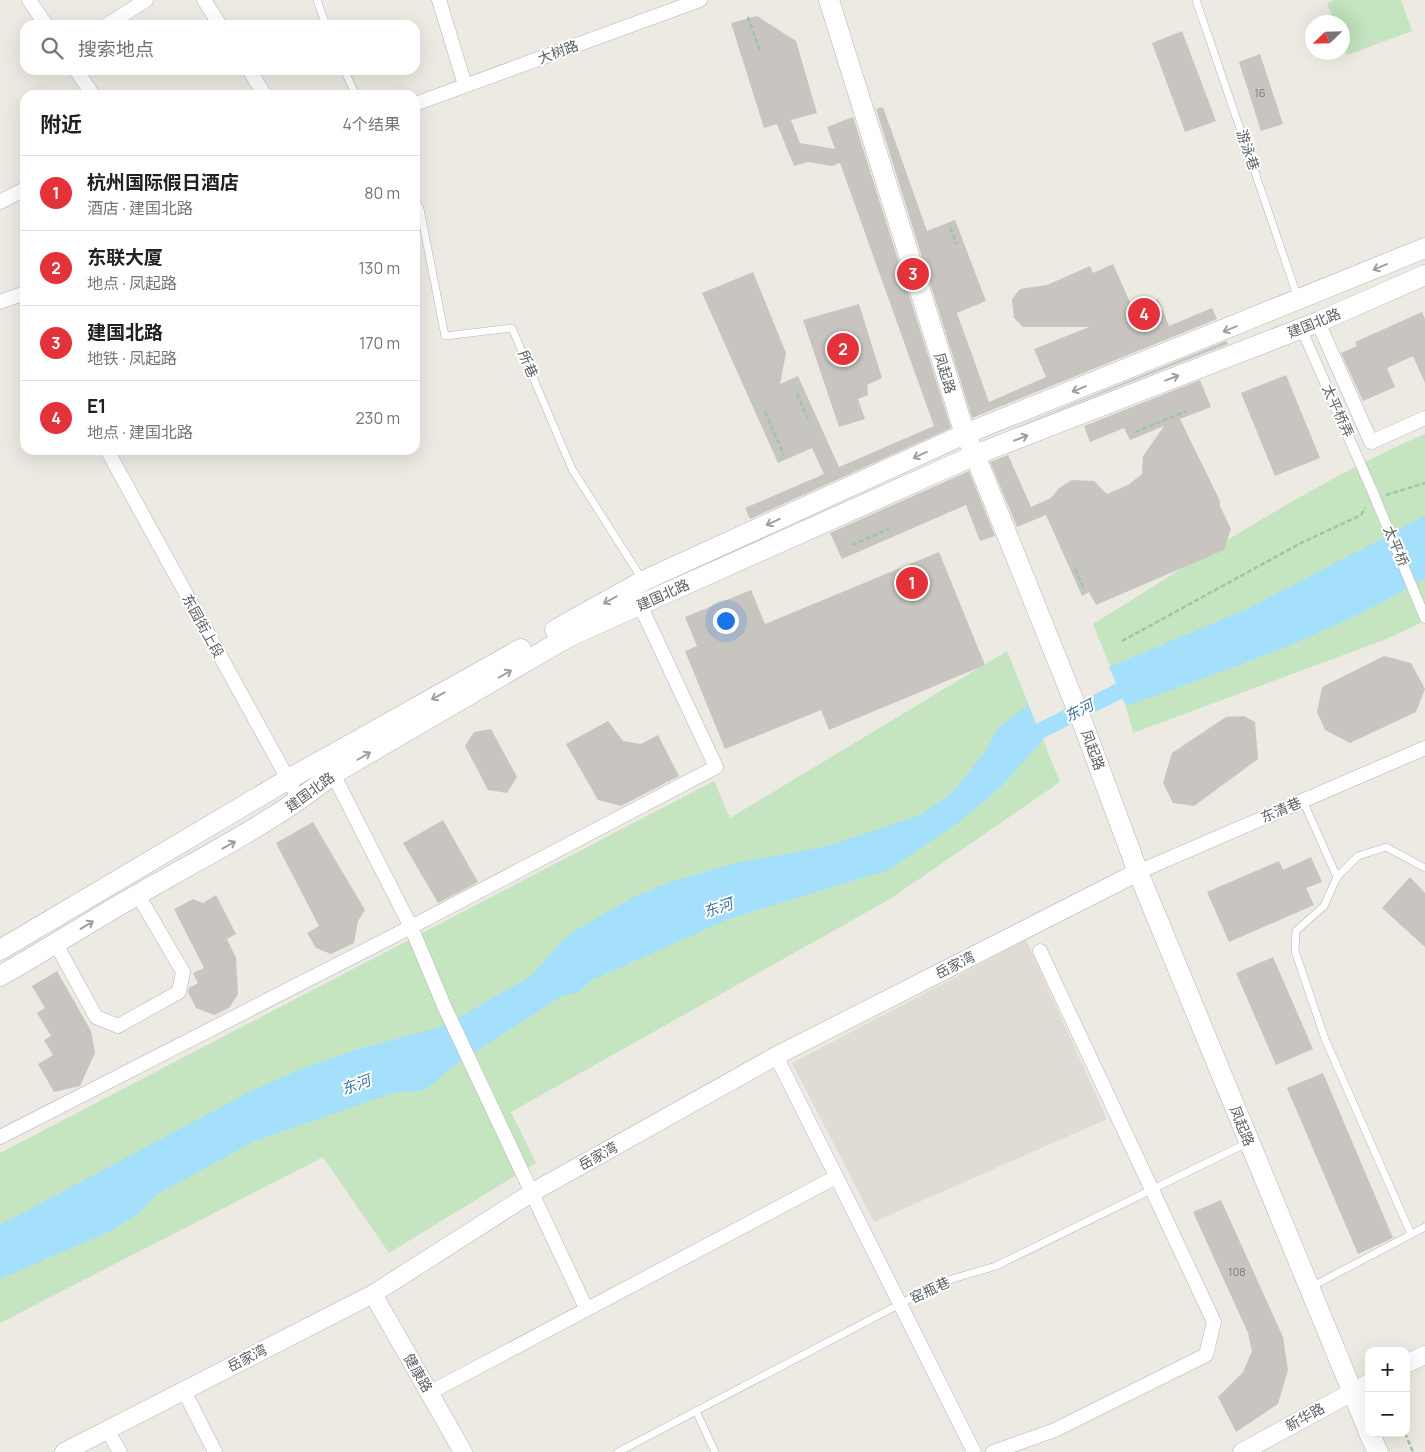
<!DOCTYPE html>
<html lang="zh">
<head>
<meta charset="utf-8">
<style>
	:root { --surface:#fff; --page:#f6f6f6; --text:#202124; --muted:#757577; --line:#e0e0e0; --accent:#e4323a }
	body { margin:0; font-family:Manrope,"Noto Sans SC",sans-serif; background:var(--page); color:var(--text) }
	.controls { position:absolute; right:15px; bottom:15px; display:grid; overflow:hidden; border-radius:10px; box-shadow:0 5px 20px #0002 }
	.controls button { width:45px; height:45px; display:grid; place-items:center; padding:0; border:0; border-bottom:1px solid var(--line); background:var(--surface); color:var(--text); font:25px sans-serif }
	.compass { position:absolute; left:1305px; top:15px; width:45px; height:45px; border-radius:50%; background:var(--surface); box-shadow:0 5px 20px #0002; rotate:247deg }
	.you { position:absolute; left:725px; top:620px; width:18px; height:18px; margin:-12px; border:4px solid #fff; border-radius:50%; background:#1a73e8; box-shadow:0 0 0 8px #1a73e833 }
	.badge { display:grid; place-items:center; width:32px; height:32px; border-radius:50%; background:var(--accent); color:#fff; font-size:16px; font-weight:700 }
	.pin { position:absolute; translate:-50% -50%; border:2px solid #fff; box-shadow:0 1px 5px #0006 }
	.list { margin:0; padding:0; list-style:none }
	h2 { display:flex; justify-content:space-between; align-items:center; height:65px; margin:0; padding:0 20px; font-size:21px }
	h2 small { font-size:16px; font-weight:400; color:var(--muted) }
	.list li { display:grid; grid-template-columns:32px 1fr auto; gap:15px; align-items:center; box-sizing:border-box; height:75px; padding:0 20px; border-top:1px solid var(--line) }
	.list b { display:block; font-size:19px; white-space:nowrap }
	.list p { margin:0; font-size:16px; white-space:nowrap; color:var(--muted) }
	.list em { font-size:16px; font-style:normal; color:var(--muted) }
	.icon { flex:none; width:28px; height:28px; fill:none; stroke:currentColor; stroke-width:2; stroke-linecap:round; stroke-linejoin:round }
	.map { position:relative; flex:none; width:1425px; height:1452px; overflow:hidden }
	.search { position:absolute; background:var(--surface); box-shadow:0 5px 20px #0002; left:20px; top:20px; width:400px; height:55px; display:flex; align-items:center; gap:12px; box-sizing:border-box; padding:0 18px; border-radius:15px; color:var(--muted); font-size:19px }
	.panel { position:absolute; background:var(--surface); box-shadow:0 5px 20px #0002; left:20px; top:90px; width:400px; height:365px; border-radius:15px }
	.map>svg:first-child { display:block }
	.education { fill:#e0dbd4 }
	.green { fill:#c4e5c0 }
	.water { fill:#a4e0fc }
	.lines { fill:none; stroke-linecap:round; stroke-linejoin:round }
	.canal { stroke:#a4e0fc; stroke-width:16 }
	.building { fill:#c8c5c0 }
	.service-casing { stroke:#b1b4b8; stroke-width:8 }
	.pedestrian-casing { stroke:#b1b4b8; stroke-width:11 }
	.minor-casing { stroke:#b1b4b8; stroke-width:15 }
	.tertiary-casing { stroke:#b1b4b8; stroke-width:19 }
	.secondary-casing { stroke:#b0b4b8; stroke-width:21 }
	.path { stroke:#9ac8a2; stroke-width:2.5; stroke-dasharray:5 2.5; stroke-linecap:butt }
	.service { stroke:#fff; stroke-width:7 }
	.pedestrian { stroke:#fff; stroke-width:10 }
	.minor { stroke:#fff; stroke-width:14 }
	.tertiary { stroke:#fff; stroke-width:18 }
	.secondary { stroke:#fff; stroke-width:20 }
	.oneway { stroke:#9da0a1 }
	.labels { text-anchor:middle; stroke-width:4; stroke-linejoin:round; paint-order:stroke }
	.number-label { font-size:11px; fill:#76797a }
	.street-label { font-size:14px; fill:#5b6063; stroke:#fff }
	.water-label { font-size:15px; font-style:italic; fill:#3c779c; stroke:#fff }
</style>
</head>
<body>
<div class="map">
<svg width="1425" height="1452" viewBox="0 0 1425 1452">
	<rect width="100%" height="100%" fill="#edeae3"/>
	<polygon class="education" points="1026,940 1107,1119 874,1222 792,1063"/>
	<g class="green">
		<polygon points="1335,0 1401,0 1412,31 1347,55 1343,44 1342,22 1334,22 1327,3"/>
		<path d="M1425,434V621L1384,640L1133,733L1126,706L1093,624C1200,558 1309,484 1425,434Z"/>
		<polygon points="1007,651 1060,782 890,899 511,1112 536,1163 389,1253 323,1157 0,1323 0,1153 714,781 730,818"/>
	</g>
	<g class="water">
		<path d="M1425,516V578C1332,634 1228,670 1126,706L1109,667L1247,609Z"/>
		<polygon points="1028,705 1043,740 1000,788 958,823 888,870 729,919 592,980 580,991 562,996 455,1065 425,1090 393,1093 255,1141 156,1195 139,1213 113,1230 0,1279 0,1225 253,1090 306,1067 358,1049 437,1028 463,1015 530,977 568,935 635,896 671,882 732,864 828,846 918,816 951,794 984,753 998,728"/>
	</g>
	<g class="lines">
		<polyline class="canal" points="1020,741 1139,681"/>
	</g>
	<g class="building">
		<polygon points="757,16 796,41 817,113 791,120 800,143 835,149 827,127 853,117 951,428 750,519 745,508 824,474 812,448 778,463 702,293 753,272 786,353 780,384 798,376 839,467 934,426 840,163 832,166 808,162 794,166 777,124 764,128 731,23"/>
		<polygon points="1182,31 1216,121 1185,132 1152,43"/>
		<polygon points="1260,54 1283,124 1261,131 1239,62"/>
		<polygon points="883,107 927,231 955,220 986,301 957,313 989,402 1046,377 1034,349 1089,327 1023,327 1014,318 1012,299 1020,289 1047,285 1090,266 1093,273 1113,264 1133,309 1158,299 1169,326 1212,308 1217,319 972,418 876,109"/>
		<polygon points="859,304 882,378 867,385 868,395 858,399 865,419 839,427 803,320"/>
		<polygon points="1422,312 1425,319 1425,383 1413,356 1387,368 1395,387 1363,401 1341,353 1357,346 1355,342"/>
		<polygon points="1226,341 1228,344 1005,431"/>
		<polygon points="1286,375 1320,458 1275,476 1241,393"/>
		<polygon points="1200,380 1211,407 1180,419 1220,501 1220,506 1231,529 1224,550 1096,605 1089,592 1082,596 1046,515 1017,527 990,462 1008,455 1031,507 1051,498 1059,488 1072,480 1094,481 1107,494 1128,485 1142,474 1143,456 1164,426 1130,440 1124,428 1090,442 1084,426"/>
		<polygon points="969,471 995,536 980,541 966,505 842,559 830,533"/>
		<polygon points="939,552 985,665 829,730 821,710 725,749 685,651 697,646 685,617 751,590 765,624"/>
		<polygon points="1384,656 1411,663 1425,689 1416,712 1350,743 1325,730 1317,712 1322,687"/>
		<polygon points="1244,716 1255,722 1258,759 1194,806 1173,803 1163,783 1172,753 1226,717"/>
		<polygon points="608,721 623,741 641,744 658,735 679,776 621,806 598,800 566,744"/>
		<polygon points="491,729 517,777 507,793 488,790 465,746 474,732"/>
		<polygon points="443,820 478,882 438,903 403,843"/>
		<polygon points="313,822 365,910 358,921 354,943 331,954 316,948 307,933 319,926 276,843"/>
		<polygon points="1311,857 1322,882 1306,888 1314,905 1229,942 1207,892 1279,861 1283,870"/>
		<polygon points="1410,877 1425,893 1425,947 1382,908"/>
		<polygon points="216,895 236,934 227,939 236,958 238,994 229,1008 214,1015 196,1008 188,992 189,988 198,983 193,973 204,968 174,909 193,899 203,903"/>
		<polygon points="1273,957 1313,1049 1276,1065 1236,973"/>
		<polygon points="57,971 91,1031 95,1053 80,1086 54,1092 38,1064 53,1055 44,1040 51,1036 37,1013 45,1008 32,986"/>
		<polygon points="1323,1073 1393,1238 1358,1254 1287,1088"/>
		<polygon points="1221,1200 1283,1337 1288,1370 1278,1404 1236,1432 1218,1397 1243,1372 1252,1351 1248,1333 1193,1212"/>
	</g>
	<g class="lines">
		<defs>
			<g id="service">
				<polyline points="317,0 326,25"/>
				<polyline points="1196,0 1298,298"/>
				<polyline points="344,70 356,95"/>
				<polyline points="415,199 420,209 445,336 512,328 572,469 642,579"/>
				<polyline points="1303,801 1337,877"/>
				<polyline points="1411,1234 1325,1039 1295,951 1296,931 1324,906 1337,877 1358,856 1386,847 1425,868"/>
				<polyline points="1311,1287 1425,1227"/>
				<polyline points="696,1411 715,1452"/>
				<polyline points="618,1452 942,1282 996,1266 1247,1143"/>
			</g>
			<polyline id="pedestrian" points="1301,328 1374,495 1425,618"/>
			<g id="minor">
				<polyline points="29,0 46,25"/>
				<polyline points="204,0 220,25"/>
				<polyline points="439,0 465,85"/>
				<polyline points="107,25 146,0"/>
				<polyline points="76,70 93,95"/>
				<polyline points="249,70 265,95"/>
				<polyline points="415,104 700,0"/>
				<polyline points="0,202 25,189"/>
				<polyline points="0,302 25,293"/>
				<polyline points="1318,322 1371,442 1425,418"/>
				<polyline points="107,450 300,801"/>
				<polyline points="333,774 411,927 445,1008 586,1308"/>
				<polyline points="1138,872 1425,748"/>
				<polyline points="56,944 96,1017 118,1026 179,992 183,972 138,895"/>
				<polyline points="776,1056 974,1452"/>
				<polyline points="0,1137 411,927 716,767 640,605"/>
				<polyline points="184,1391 215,1452"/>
				<polyline points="429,1393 836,1177"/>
				<polyline points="107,1430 120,1452"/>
				<polyline points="993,1452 1055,1430 1206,1355 1214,1322 1040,951"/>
			</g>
			<g id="tertiary">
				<polyline points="373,1294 463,1452"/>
				<polyline points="1406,1364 1425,1355"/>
				<polyline points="64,1452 373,1294 533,1192 776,1056 1138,872"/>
				<polyline points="1242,1452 1369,1383"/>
			</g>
			<g id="secondary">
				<polyline points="829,0 965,434 975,455 1083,724 1138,872 1369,1432"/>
				<polyline points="555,630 643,581 965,434 1425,248"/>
				<polyline points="0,950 287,780 521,649"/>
				<path d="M0,976C46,950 91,921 137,895C204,856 273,823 333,774L568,637L975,455L1318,322L1425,275"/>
				<polyline points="1369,1433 1378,1452"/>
			</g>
		</defs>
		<use href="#service" class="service-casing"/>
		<use href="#pedestrian" class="pedestrian-casing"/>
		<use href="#minor" class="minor-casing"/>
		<use href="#tertiary" class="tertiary-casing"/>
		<use href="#secondary" class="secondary-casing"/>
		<g class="path">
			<polyline points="748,17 760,51"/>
			<polyline points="950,228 957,244"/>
			<polyline points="1126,319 1156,307"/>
			<polyline points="797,394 809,422"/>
			<polyline points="765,412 784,455"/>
			<polyline points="1135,432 1186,411"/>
			<polyline points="1386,495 1425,483"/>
			<polyline points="852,545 889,529"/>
			<polyline points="1075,569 1084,589"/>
			<polyline points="1122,641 1301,543 1361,515 1365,508"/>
			<polyline points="1405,1433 1413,1452"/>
		</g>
		<use href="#service" class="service"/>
		<use href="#pedestrian" class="pedestrian"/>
		<use href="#minor" class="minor"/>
		<use href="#tertiary" class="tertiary"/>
		<use href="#secondary" class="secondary"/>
	</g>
	<defs><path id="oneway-shaft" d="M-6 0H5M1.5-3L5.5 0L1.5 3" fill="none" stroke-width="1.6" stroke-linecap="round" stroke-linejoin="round" transform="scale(1.25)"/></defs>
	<g class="oneway">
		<use href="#oneway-shaft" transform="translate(1380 267) rotate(157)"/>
		<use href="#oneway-shaft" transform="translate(1230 329) rotate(158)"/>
		<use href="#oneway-shaft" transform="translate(1172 378) rotate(-21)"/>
		<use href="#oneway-shaft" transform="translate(1079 389) rotate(158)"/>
		<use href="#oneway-shaft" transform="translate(1021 438) rotate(-21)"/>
		<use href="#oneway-shaft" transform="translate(920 455) rotate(155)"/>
		<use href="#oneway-shaft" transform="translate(773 522) rotate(155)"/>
		<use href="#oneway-shaft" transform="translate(610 600) rotate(151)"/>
		<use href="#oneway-shaft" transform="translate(505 674) rotate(-30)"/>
		<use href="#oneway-shaft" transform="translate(438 696) rotate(151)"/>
		<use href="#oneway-shaft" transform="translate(364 756) rotate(-30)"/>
		<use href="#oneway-shaft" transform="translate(229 845) rotate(-29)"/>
		<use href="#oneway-shaft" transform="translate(87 925) rotate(-31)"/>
	</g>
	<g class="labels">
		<g class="number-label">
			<text x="1260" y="97">16</text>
			<text x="1237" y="1276">108</text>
		</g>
		<g class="street-label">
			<text transform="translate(558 52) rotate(-20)" y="5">大树路</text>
			<text transform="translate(1248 150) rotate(71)" y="5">游泳巷</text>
			<text transform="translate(1314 323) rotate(-22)" y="5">建国北路</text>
			<text transform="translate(528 364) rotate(67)" y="5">所巷</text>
			<text transform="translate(945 373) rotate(73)" y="5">凤起路</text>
			<text transform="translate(1338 411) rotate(66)" y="5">太平桥弄</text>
			<text transform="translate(1396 546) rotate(67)" y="5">太平桥</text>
			<text transform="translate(663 595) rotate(-24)" y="5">建国北路</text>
			<text transform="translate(203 626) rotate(61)" y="5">东园街上段</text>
			<text transform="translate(1093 750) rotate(70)" y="5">凤起路</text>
			<text transform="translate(310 792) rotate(-36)" y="5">建国北路</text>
			<text transform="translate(1281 810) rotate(-23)" y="5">东清巷</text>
			<text transform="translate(955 965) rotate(-27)" y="5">岳家湾</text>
			<text transform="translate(1242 1126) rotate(68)" y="5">凤起路</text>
			<text transform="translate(598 1156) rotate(-29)" y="5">岳家湾</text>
			<text transform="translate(930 1290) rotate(-25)" y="5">窑瓶巷</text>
			<text transform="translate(247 1358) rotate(-27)" y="5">岳家湾</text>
			<text transform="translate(418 1373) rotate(60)" y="5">健康路</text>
			<text transform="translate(1305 1417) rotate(-29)" y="5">新华路</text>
		</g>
		<g class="water-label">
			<text transform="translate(1079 711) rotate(-27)" y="5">东河</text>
			<text transform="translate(718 908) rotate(-19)" y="5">东河</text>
			<text transform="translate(356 1085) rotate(-21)" y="5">东河</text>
		</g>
	</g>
</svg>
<div class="controls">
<button>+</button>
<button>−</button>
</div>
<svg class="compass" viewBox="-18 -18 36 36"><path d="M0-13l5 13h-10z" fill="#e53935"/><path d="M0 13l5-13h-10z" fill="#757577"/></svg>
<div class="you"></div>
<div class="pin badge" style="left:912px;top:583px">1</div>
<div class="pin badge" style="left:843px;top:349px">2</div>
<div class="pin badge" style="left:913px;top:274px">3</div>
<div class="pin badge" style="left:1144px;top:314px">4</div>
<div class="search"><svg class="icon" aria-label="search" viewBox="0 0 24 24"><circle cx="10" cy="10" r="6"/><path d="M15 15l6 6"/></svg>搜索地点</div>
<section class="panel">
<h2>附近<small>4个结果</small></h2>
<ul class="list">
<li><span class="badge">1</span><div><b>杭州国际假日酒店</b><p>酒店 · 建国北路</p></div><em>80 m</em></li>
<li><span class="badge">2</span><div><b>东联大厦</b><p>地点 · 凤起路</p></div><em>130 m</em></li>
<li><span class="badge">3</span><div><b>建国北路</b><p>地铁 · 凤起路</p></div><em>170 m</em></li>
<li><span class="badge">4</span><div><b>E1</b><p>地点 · 建国北路</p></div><em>230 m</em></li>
</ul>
</section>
</div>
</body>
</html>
